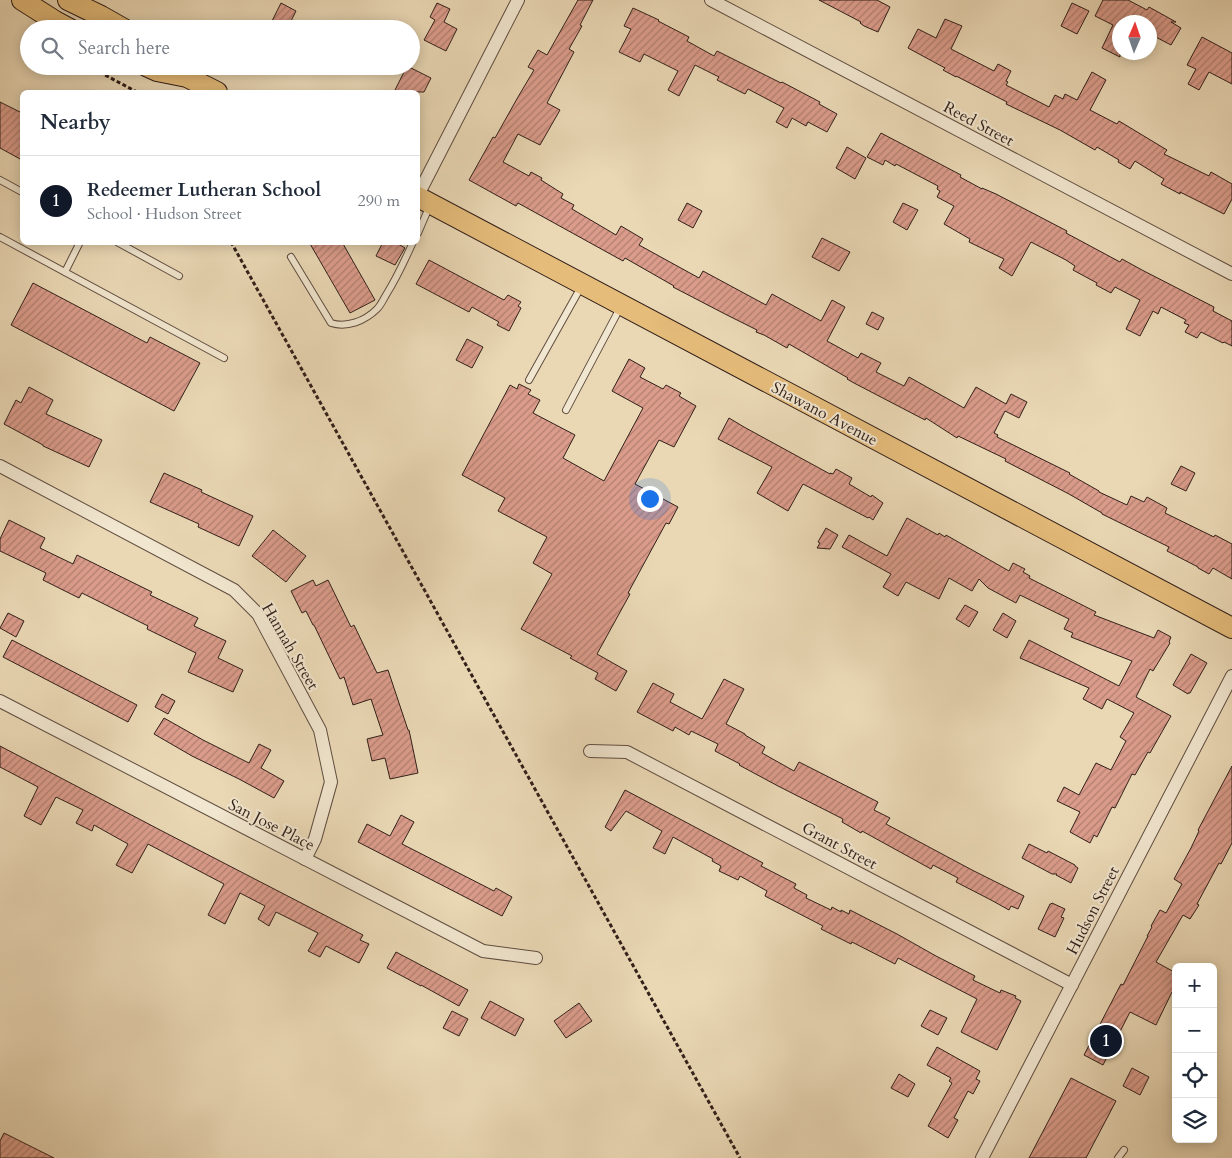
<!DOCTYPE html>
<html lang="en">
<head>
<meta charset="utf-8">
<style>
	:root { --surface:#fff; --page:#f2f2f3; --text:#1f2937; --muted:#747a83; --line:#e0e1e3; --accent:#111827 }
	body { margin:0; font-family:Cardo,serif; background:var(--page); color:var(--text) }
	.controls { position:absolute; right:15px; bottom:15px; display:grid; overflow:hidden; border-radius:8px; box-shadow:0 2px 12px #0003 }
	.controls button { width:45px; height:45px; display:grid; place-items:center; padding:0; border:0; border-bottom:1px solid var(--line); background:var(--surface); color:var(--text); font:25px sans-serif }
	.compass { position:absolute; left:1112px; top:15px; width:45px; height:45px; border-radius:50%; background:var(--surface); box-shadow:0 2px 12px #0003; rotate:2deg }
	.you { position:absolute; left:649px; top:498px; width:18px; height:18px; margin:-12px; border:4px solid #fff; border-radius:50%; background:#1a73e8; box-shadow:0 0 0 8px #1a73e833 }
	.badge { display:grid; place-items:center; width:32px; height:32px; border-radius:50%; background:var(--accent); color:#fff; font-size:16px; font-weight:700 }
	.pin { position:absolute; translate:-50% -50%; border:2px solid #fff; box-shadow:0 1px 5px #0006 }
	.list { margin:0; padding:0; list-style:none }
	h2 { display:flex; justify-content:space-between; align-items:center; height:65px; margin:0; padding:0 20px; font-size:21px }
	h2 small { font-size:16px; font-weight:400; color:var(--muted) }
	.list li { display:grid; grid-template-columns:32px 1fr auto; gap:15px; align-items:center; box-sizing:border-box; height:90px; padding:0 20px; border-top:1px solid var(--line) }
	.list b { display:block; font-size:19px; white-space:nowrap }
	.list p { margin:0; font-size:16px; white-space:nowrap; color:var(--muted) }
	.list em { font-size:16px; font-style:normal; color:var(--muted) }
	.icon { flex:none; width:28px; height:28px; fill:none; stroke:currentColor; stroke-width:2; stroke-linecap:round; stroke-linejoin:round }
	.map { position:relative; flex:none; width:1232px; height:1158px; overflow:hidden }
	.search { position:absolute; background:var(--surface); box-shadow:0 2px 12px #0003; left:20px; top:20px; width:400px; height:55px; display:flex; align-items:center; gap:12px; box-sizing:border-box; padding:0 18px; border-radius:28px; color:var(--muted); font-size:19px }
	.panel { position:absolute; background:var(--surface); box-shadow:0 2px 12px #0003; left:20px; top:90px; width:400px; height:155px; border-radius:8px }
	.map>svg:first-child { display:block }
	.building { fill:url(#building-hatch); stroke:#311f19 }
	.lines { fill:none; stroke-linecap:round; stroke-linejoin:round }
	.service-casing { stroke:#5f4d40; stroke-width:8 }
	.minor-casing { stroke:#5f4d40; stroke-width:14 }
	.primary-casing { stroke:#311f19; stroke-width:22 }
	.path { stroke:#311f19; stroke-width:3; stroke-dasharray:4 2.5; stroke-linecap:butt }
	.service { stroke:#f1e6cf; stroke-width:6 }
	.minor { stroke:#f1e6cf; stroke-width:12 }
	.primary { stroke:#e5bc7a; stroke-width:20 }
	.labels { text-anchor:middle; stroke-width:4; stroke-linejoin:round; paint-order:stroke }
	.street-label { font-size:16px; fill:#311f19; stroke:#f1e6cf }
</style>
</head>
<body>
<div class="map">
<svg width="1232" height="1158" viewBox="0 0 1232 1158">
	<defs>
		<pattern id="building-hatch" width="6" height="6" patternUnits="userSpaceOnUse" patternTransform="scale(1.25)"><rect width="6" height="6" fill="#db9c8b"/><path d="M-1 1l2-2M0 6l6-6M5 7l2-2" fill="none" stroke="#b27f71"/></pattern>
	</defs>
	<rect width="100%" height="100%" fill="#ead8b5"/>
	<filter id="stains"><feTurbulence type="fractalNoise" baseFrequency=".004" numOctaves="4"/><feColorMatrix values="0 0 0 0 .2 0 0 0 0 .09 0 0 0 0 .02 0 0 0 .5 -.17"/></filter>
	<radialGradient id="worn" r=".72"><stop offset=".6" stop-color="#630" stop-opacity="0"/><stop offset="1" stop-color="#630" stop-opacity=".3"/></radialGradient>
	<g class="building">
		<polygon points="578,0 593,0 580,25 582,26 569,49 574,52 547,103 560,110 540,145 518,134 503,162 529,176 531,172 542,178 541,180 563,194 561,198 574,205 572,209 616,235 621,226 643,239 639,245 699,278 703,271 766,305 772,294 821,321 832,300 845,307 827,341 858,358 861,353 881,363 876,372 904,386 909,377 964,408 976,387 1006,404 1011,394 1027,402 1019,418 1005,411 994,433 998,435 997,437 1070,473 1069,474 1099,491 1099,492 1127,505 1131,496 1144,502 1147,497 1167,508 1165,513 1214,537 1215,535 1232,544 1232,579 1213,568 1209,574 1198,568 1198,567 1167,551 1169,547 1102,514 1102,513 1069,494 1005,461 1006,459 958,436 957,438 926,418 925,420 854,383 847,379 848,378 789,344 787,348 764,335 756,332 757,330 725,314 673,287 674,286 625,258 623,261 518,203 516,206 469,180 493,137 495,138 518,97 534,70 528,67 538,50 547,55"/>
		<polygon points="819,0 877,0 890,7 878,32 864,26 860,23 861,22"/>
		<polygon points="1103,0 1128,0 1147,10 1149,7 1176,22 1171,22 1181,28 1171,45 1150,34 1150,22 1120,22 1120,57 1102,48 1113,25 1095,16"/>
		<polygon points="281,3 296,11 287,29 268,29"/>
		<polygon points="437,3 450,9 444,22 457,29 446,51 424,40 435,20 430,17"/>
		<polygon points="1072,3 1089,11 1077,34 1061,26"/>
		<polygon points="633,8 659,20 658,21 689,37 687,41 714,56 717,51 781,83 782,82 820,102 819,104 837,114 827,132 808,122 806,126 792,118 787,128 776,122 784,108 748,89 745,94 717,80 719,77 695,65 679,96 668,90 678,71 644,54 640,62 619,52 631,29 624,26"/>
		<polygon points="945,19 962,26 951,49 994,71 998,64 1011,71 1006,81 1008,82 1006,85 1049,107 1055,95 1063,99 1065,94 1077,100 1092,72 1106,80 1090,110 1117,124 1119,121 1167,150 1164,154 1209,176 1211,172 1232,184 1232,199 1224,214 1180,192 1180,194 1161,184 1164,179 1135,161 1130,169 1118,162 1119,160 1097,147 1095,150 1060,130 1006,104 1007,102 956,76 956,77 943,70 945,68 908,48 918,29 936,38"/>
		<polygon points="1202,37 1232,53 1232,84 1209,72 1199,90 1188,84 1196,69 1187,65"/>
		<polygon points="407,66 431,78 424,92 394,92"/>
		<polygon points="0,102 22,113 22,160 0,148"/>
		<polygon points="881,133 961,175 960,177 982,189 982,188 996,194 1067,231 1066,233 1120,262 1122,259 1142,270 1214,307 1213,311 1232,321 1232,346 1224,342 1223,343 1201,332 1197,338 1185,332 1189,325 1184,323 1186,320 1161,307 1158,314 1153,311 1140,336 1126,329 1140,300 1115,287 1111,293 1096,285 1097,283 1073,270 1075,266 1066,260 1031,242 1012,276 999,268 1004,259 969,242 970,239 944,224 954,206 937,197 940,191 937,189 938,186 896,164 895,166 885,160 883,165 867,157"/>
		<polygon points="847,147 866,158 855,179 836,168"/>
		<polygon points="687,203 702,211 693,228 678,220"/>
		<polygon points="903,203 918,210 907,230 893,222"/>
		<polygon points="822,238 850,252 839,271 812,257"/>
		<polygon points="309,242 342,242 375,300 350,313"/>
		<polygon points="383,242 395,242 405,248 395,265 376,256"/>
		<polygon points="429,260 504,300 508,295 521,302 518,306 521,308 509,331 497,325 499,322 472,307 469,312 416,284"/>
		<polygon points="33,283 147,343 150,337 200,363 174,411 11,325"/>
		<polygon points="872,312 884,318 878,330 866,324"/>
		<polygon points="467,339 483,347 472,368 456,360"/>
		<polygon points="629,359 645,368 640,377 663,389 666,385 681,393 679,396 696,406 674,447 659,440 635,484 678,507 669,524 666,523 628,593 630,594 597,654 627,671 616,691 595,679 598,673 570,658 572,656 521,629 552,574 533,563 547,537 498,511 505,498 462,475 510,385 517,389 519,384 531,390 528,394 540,400 533,413 575,435 563,458 604,481 643,408 612,391"/>
		<polygon points="29,387 53,400 46,414 102,440 89,467 43,446 43,445 4,424 16,400 21,403"/>
		<polygon points="729,418 744,427 830,474 830,473 833,474 836,469 852,478 849,484 871,497 872,495 883,503 873,520 869,517 868,518 803,484 788,511 757,493 772,467 718,439"/>
		<polygon points="1181,466 1195,473 1186,491 1171,484"/>
		<polygon points="164,473 202,490 201,492 253,516 239,546 198,527 199,524 150,502"/>
		<polygon points="907,518 938,535 939,533 945,537 946,535 1009,571 1013,563 1025,569 1023,572 1030,576 1029,578 1096,612 1094,615 1154,638 1158,630 1171,637 1169,642 1170,643 1153,671 1150,669 1136,697 1171,716 1150,753 1148,752 1135,775 1132,774 1115,808 1112,807 1097,837 1094,835 1090,843 1070,832 1080,812 1057,801 1064,787 1079,795 1096,763 1111,770 1126,741 1120,737 1134,713 1107,699 1102,709 1083,699 1089,688 1020,658 1029,640 1119,686 1132,661 1071,637 1073,633 1064,629 1069,619 1020,595 1016,603 988,588 979,579 972,591 949,578 939,599 906,582 898,596 883,587 891,574 842,547 849,535 887,556"/>
		<polygon points="9,520 45,538 40,548 73,564 77,555 152,592 150,595 198,618 194,626 226,641 218,658 243,670 233,692 188,672 196,653 147,629 148,626 82,593 79,598 43,580 46,573 0,551 0,539"/>
		<polygon points="826,528 838,535 830,549 817,548 820,543 818,542"/>
		<polygon points="273,530 306,556 286,582 252,556"/>
		<polygon points="313,580 316,586 328,580 351,627 354,625 377,673 388,670 408,730 409,730 418,773 390,779 385,758 372,761 367,739 383,735 371,699 353,705 344,677 340,679 314,625 313,625 306,611 302,613 291,591"/>
		<polygon points="965,605 978,612 969,627 956,619"/>
		<polygon points="8,613 24,621 16,637 0,628"/>
		<polygon points="1003,613 1016,621 1007,638 993,630"/>
		<polygon points="12,640 137,705 128,722 3,657"/>
		<polygon points="1191,654 1207,663 1190,693 1188,693 1188,694 1173,685"/>
		<polygon points="724,679 744,689 726,724 745,734 745,735 765,747 762,753 794,771 799,762 878,802 874,810 890,818 886,824 972,870 1024,896 1018,909 1011,906 1009,910 991,900 956,882 958,878 933,865 931,869 862,831 861,833 842,822 843,819 778,786 739,765 740,764 715,751 718,744 691,731 689,735 675,727 673,731 637,712 653,683 674,694 670,702 702,719"/>
		<polygon points="162,694 175,701 168,714 155,707"/>
		<polygon points="164,718 203,740 249,763 259,744 271,750 261,768 284,781 274,798 239,779 192,756 154,734"/>
		<polygon points="0,746 162,831 363,935 360,940 369,944 359,963 326,946 320,957 308,951 318,933 276,912 269,926 258,919 265,906 240,893 225,924 208,915 224,884 148,844 132,873 116,865 128,844 94,825 92,831 76,823 83,810 56,797 41,825 24,816 38,787 0,767"/>
		<polygon points="1232,766 1232,843 1221,864 1219,863 1197,904 1199,905 1190,919 1183,915 1156,962 1176,973 1176,994 1172,992 1156,1025 1130,1012 1103,1065 1084,1055 1121,984 1123,985 1148,936 1147,936 1152,927 1151,926 1160,910 1166,913 1182,884 1174,879 1191,848 1199,831 1198,830"/>
		<polygon points="625,790 763,863 761,866 796,884 794,888 807,895 806,898 831,910 832,907 841,912 841,910 849,914 850,910 897,934 936,956 975,976 973,980 1000,993 1001,990 1016,996 1015,998 1021,1001 997,1050 961,1032 977,999 898,958 895,964 852,942 851,944 821,929 823,926 765,896 767,891 740,876 738,880 719,871 721,866 712,861 713,859 673,837 665,854 653,848 662,831 626,811 611,831 605,827"/>
		<polygon points="401,815 414,822 402,844 494,891 496,888 512,897 502,916 358,842 367,824 390,836"/>
		<polygon points="1029,844 1047,853 1048,851 1075,865 1075,866 1078,868 1071,883 1056,875 1057,874 1052,874 1022,858"/>
		<polygon points="1052,903 1065,909 1061,917 1064,918 1055,937 1038,929 1050,904 1051,904"/>
		<polygon points="396,952 468,990 459,1006 421,985 421,986 387,968"/>
		<polygon points="490,1001 524,1019 515,1036 481,1018"/>
		<polygon points="579,1003 592,1021 566,1038 554,1021"/>
		<polygon points="930,1010 947,1018 938,1035 921,1026"/>
		<polygon points="452,1011 468,1019 459,1036 443,1028"/>
		<polygon points="937,1047 980,1071 976,1079 980,1081 973,1094 968,1091 954,1118 958,1120 948,1138 928,1126 952,1083 949,1081 951,1078 927,1065"/>
		<polygon points="1132,1068 1149,1077 1140,1095 1123,1086"/>
		<polygon points="899,1074 915,1084 908,1097 891,1088"/>
		<polygon points="1071,1078 1116,1101 1086,1158 1029,1158"/>
		<polygon points="4,1133 54,1158 0,1158 0,1141"/>
	</g>
	<g class="lines">
		<defs>
			<g id="service">
				<polyline points="0,180 22,192"/>
				<polyline points="418,233 430,205"/>
				<polyline points="0,237 224,358"/>
				<polyline points="117,242 179,276"/>
				<path d="M291,257L331,323C347,328 365,321 377,309C381,305 383,300 386,295C396,279 405,260 413,242"/>
				<polyline points="65,272 80,242"/>
				<polyline points="529,380 581,287"/>
				<polyline points="566,410 620,308"/>
				<polyline points="1118,1158 1124,1150"/>
			</g>
			<g id="minor">
				<polyline points="711,0 1232,274"/>
				<polyline points="418,195 518,0"/>
				<polyline points="0,466 234,590 258,614 320,730 331,782 315,839 305,859"/>
				<polyline points="0,701 483,951 536,958"/>
				<polyline points="590,751 627,752 1072,985"/>
				<polyline points="982,1158 1232,676"/>
			</g>
			<g id="primary">
				<polyline points="22,0 55,21 70,29"/>
				<polyline points="68,0 101,16 124,29"/>
				<polyline points="146,66 157,71 187,77 217,92"/>
				<polyline points="418,197 1232,628"/>
			</g>
		</defs>
		<use href="#service" class="service-casing"/>
		<use href="#minor" class="minor-casing"/>
		<use href="#primary" class="primary-casing"/>
		<g class="path">
			<polyline points="88,66 137,92"/>
			<polyline points="231,242 740,1158"/>
		</g>
		<use href="#service" class="service"/>
		<use href="#minor" class="minor"/>
		<use href="#primary" class="primary"/>
	</g>
	<g class="labels">
		<g class="street-label">
			<text transform="translate(979 123) rotate(28)" y="6">Reed Street</text>
			<text transform="translate(825 413) rotate(28)" y="6">Shawano Avenue</text>
			<text transform="translate(291 646) rotate(60)" y="6">Hannah Street</text>
			<text transform="translate(272 824) rotate(27)" y="6">San Jose Place</text>
			<text transform="translate(840 845) rotate(28)" y="6">Grant Street</text>
			<text transform="translate(1092 910) rotate(-63)" y="6">Hudson Street</text>
		</g>
	</g>
	<rect width="100%" height="100%" filter="url(#stains)"/>
	<rect width="100%" height="100%" fill="url(#worn)"/>
</svg>
<div class="controls">
<button>+</button>
<button>−</button>
<button><svg class="icon" aria-label="locate" viewBox="0 0 24 24"><circle cx="12" cy="12" r="6"/><path d="M12 2v4M12 18v4M2 12h4M18 12h4"/></svg></button>
<button><svg class="icon" aria-label="layers" viewBox="0 0 24 24"><path d="M12 4l9 5-9 5-9-5zM3 14l9 5 9-5"/></svg></button>
</div>
<svg class="compass" viewBox="-18 -18 36 36"><path d="M0-13l5 13h-10z" fill="#e53935"/><path d="M0 13l5-13h-10z" fill="#747a83"/></svg>
<div class="you"></div>
<div class="pin badge" style="left:1106px;top:1041px">1</div>
<div class="search"><svg class="icon" aria-label="search" viewBox="0 0 24 24"><circle cx="10" cy="10" r="6"/><path d="M15 15l6 6"/></svg>Search here</div>
<section class="panel">
<h2>Nearby<small></small></h2>
<ul class="list">
<li><span class="badge">1</span><div><b>Redeemer Lutheran School</b><p>School · Hudson Street</p></div><em>290 m</em></li>
</ul>
</section>
</div>
</body>
</html>
